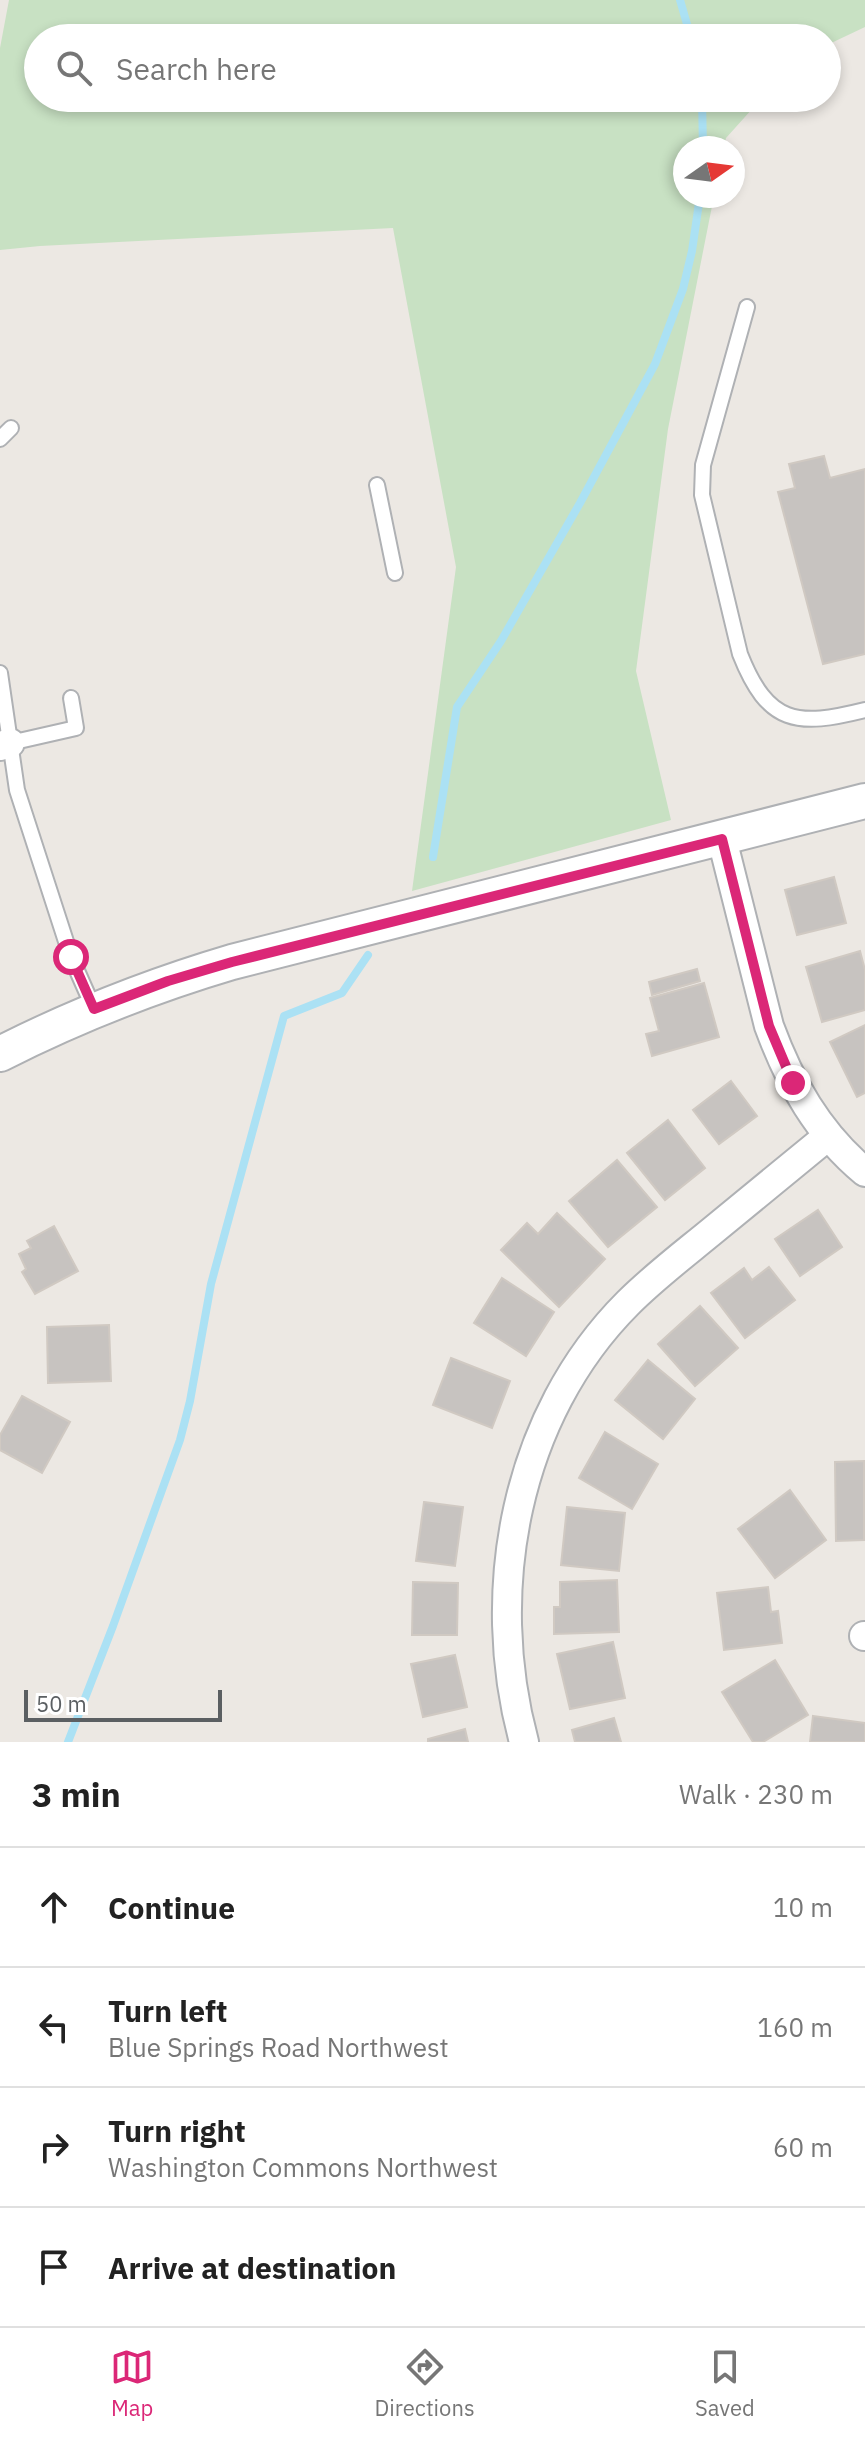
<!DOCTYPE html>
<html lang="en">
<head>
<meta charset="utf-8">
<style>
	:root { --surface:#fff; --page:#f6f6f6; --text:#222; --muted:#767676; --line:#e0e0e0; --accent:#db2777 }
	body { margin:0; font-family:"IBM Plex Sans",sans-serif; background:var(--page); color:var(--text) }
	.compass { position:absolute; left:673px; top:136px; width:72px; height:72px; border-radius:50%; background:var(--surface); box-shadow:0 4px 12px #0003; rotate:76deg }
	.scale { position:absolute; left:24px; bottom:20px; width:198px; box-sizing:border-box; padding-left:8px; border:4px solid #5b5f62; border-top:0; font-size:22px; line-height:28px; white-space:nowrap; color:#5b5f62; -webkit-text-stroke:6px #fff; paint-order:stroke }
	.stop { position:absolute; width:24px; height:24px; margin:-18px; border:6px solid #db2777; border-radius:50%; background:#fff }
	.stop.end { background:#db2777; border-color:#fff; box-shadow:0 2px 8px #0008 }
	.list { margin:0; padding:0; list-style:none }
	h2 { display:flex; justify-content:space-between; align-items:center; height:104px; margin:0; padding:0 32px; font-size:34px }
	h2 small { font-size:26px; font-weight:400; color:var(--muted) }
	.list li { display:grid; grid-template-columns:52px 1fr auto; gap:24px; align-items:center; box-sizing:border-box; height:120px; padding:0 32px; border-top:2px solid var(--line) }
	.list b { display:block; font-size:30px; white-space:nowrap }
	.list p { margin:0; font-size:26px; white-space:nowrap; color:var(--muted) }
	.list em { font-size:26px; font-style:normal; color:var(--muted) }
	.icon { flex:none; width:44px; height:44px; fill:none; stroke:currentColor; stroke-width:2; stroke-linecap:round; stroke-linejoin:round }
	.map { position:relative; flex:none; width:865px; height:1742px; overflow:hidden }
	.search { position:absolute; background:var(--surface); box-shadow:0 4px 12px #0003; left:24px; right:24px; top:24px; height:88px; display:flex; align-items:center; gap:20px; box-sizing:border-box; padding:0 28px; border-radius:44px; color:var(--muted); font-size:30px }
	.sheet { height:584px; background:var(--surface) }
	nav { display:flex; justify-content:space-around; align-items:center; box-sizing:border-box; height:112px; border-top:2px solid var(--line); background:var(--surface); font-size:22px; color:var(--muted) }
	nav a { display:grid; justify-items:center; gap:4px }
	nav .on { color:var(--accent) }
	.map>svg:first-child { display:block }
	.green { fill:#c8e1c3 }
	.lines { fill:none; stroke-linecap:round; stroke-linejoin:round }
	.stream { stroke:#abe1f4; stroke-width:8 }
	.building { fill:#c7c3c0; stroke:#d0c9c2; stroke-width:2 }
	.service-casing { stroke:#afb1b4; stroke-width:18 }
	.minor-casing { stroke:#afb1b4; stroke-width:32 }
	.tertiary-casing { stroke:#afb1b4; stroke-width:38 }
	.service { stroke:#fff; stroke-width:14 }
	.minor { stroke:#fff; stroke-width:28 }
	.tertiary { stroke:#fff; stroke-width:34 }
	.route { stroke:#db2777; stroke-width:10 }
</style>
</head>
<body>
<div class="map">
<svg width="865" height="1742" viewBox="0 0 865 1742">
	<rect width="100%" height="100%" fill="#ece8e3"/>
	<polygon class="green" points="9,0 865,0 865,27 827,45 827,38 38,38 38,98 762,98 726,138 724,148 685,148 685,196 714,196 668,429 636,671 671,820 412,891 456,567 393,228 40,246 0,250 0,48"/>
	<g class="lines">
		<g class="stream">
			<polyline points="680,0 691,38"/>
			<polyline points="702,98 703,148"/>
			<polyline points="433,857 457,707 501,641 580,503 655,364 683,289 692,251 700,196"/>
			<polyline points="68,1742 113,1626 180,1440 190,1401 211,1284 284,1016 342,993 368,955"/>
		</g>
	</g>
	<g class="building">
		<polygon points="824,456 830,478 865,469 865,654 823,664 778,492 795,488 789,464"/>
		<polygon points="834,877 846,923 797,935 785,890"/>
		<polygon points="860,951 865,970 865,1010 822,1022 806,967"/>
		<polygon points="697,969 700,981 652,995 649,982"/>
		<polygon points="704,983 719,1037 652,1056 646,1034 659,1031 650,998"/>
		<polygon points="865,1025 865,1093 857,1097 830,1042"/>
		<polygon points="731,1081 757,1116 719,1144 693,1110"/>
		<polygon points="668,1120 705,1168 665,1200 627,1153"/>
		<polygon points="617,1160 657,1207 608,1247 569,1201"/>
		<polygon points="818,1210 842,1247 800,1276 775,1239"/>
		<polygon points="557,1213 605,1259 559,1307 501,1250 527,1223 538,1234"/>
		<polygon points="54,1226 78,1271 35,1294 22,1272 26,1269 19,1254 31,1248 27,1241"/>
		<polygon points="769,1267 795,1300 745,1338 711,1293 744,1268 752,1280"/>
		<polygon points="502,1278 554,1312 526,1356 474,1323"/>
		<polygon points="700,1306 738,1348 695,1386 658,1344"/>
		<polygon points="109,1325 111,1381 48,1383 47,1327"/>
		<polygon points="451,1358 510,1381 492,1428 433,1405"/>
		<polygon points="648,1360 695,1399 663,1439 615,1400"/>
		<polygon points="22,1396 70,1422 42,1473 0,1450 0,1435"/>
		<polygon points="605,1432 658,1464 632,1509 579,1478"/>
		<polygon points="864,1461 864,1540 836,1541 835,1462"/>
		<polygon points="790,1490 826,1540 775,1578 738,1529"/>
		<polygon points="424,1502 463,1507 455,1566 416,1561"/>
		<polygon points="567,1507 625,1513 619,1571 561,1565"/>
		<polygon points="617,1580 619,1632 554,1634 554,1607 560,1607 560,1582"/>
		<polygon points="413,1582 458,1583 457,1635 412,1635"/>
		<polygon points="768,1587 771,1612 778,1611 782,1643 724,1650 717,1593"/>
		<polygon points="613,1642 625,1698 570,1709 557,1654"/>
		<polygon points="455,1655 467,1707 423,1717 411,1664"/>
		<polygon points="775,1660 808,1715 763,1742 753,1742 722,1692"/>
		<polygon points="813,1716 865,1723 865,1742 810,1742"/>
		<polygon points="614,1718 621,1742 575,1742 572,1730"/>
		<polygon points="465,1729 468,1742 428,1742 428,1739"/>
	</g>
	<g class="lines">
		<defs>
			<g id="service">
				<path d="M747,307L703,465L702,495L740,654C768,725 797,727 865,710"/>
				<polyline points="0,439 11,428"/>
				<polyline points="377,485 395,573"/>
				<polyline points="0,673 17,790 71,957 94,1009"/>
				<polyline points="10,743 76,728 71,698"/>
			</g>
			<g id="minor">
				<polyline points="0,746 10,743"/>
				<path d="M722,839L769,1026C790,1083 818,1133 865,1172"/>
				<polyline points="864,1636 865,1636"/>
				<path d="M524,1742C483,1591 515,1416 628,1303C654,1277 683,1255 711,1232C750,1200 789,1168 828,1136"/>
			</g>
			<path id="tertiary" d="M0,1054C75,1016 151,986 232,962L865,801"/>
		</defs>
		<use href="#service" class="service-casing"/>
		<use href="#minor" class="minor-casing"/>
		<use href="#tertiary" class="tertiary-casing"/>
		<use href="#service" class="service"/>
		<use href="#minor" class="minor"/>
		<use href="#tertiary" class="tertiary"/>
	</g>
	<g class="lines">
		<polyline class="route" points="71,957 94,1009 168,981 232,962 722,839 769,1026 793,1083"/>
	</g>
</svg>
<svg class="compass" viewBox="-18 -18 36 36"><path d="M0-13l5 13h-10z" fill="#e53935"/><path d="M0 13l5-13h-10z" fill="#767676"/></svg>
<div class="scale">50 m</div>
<div class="stop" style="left:71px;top:957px"></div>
<div class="stop end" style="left:793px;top:1083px"></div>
<div class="search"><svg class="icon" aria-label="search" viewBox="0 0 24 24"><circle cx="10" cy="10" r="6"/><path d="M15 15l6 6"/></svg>Search here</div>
</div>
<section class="sheet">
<h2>3 min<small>Walk · 230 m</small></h2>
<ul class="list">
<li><svg class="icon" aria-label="ahead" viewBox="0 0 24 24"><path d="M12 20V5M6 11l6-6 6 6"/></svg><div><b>Continue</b></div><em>10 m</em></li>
<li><svg class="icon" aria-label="left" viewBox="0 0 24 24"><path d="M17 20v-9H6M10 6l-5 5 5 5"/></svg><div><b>Turn left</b><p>Blue Springs Road Northwest</p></div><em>160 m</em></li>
<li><svg class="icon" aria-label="right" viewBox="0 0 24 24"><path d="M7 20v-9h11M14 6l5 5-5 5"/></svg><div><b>Turn right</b><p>Washington Commons Northwest</p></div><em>60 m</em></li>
<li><svg class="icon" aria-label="arrive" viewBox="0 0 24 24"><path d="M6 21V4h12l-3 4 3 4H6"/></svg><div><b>Arrive at destination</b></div></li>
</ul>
</section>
<nav>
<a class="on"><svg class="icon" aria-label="map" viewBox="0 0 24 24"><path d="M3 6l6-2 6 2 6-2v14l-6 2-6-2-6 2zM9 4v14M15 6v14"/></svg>Map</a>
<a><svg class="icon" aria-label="directions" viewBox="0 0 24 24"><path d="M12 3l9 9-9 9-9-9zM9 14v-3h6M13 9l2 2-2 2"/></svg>Directions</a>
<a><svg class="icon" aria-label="saved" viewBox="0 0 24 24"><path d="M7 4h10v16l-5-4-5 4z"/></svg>Saved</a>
</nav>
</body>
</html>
